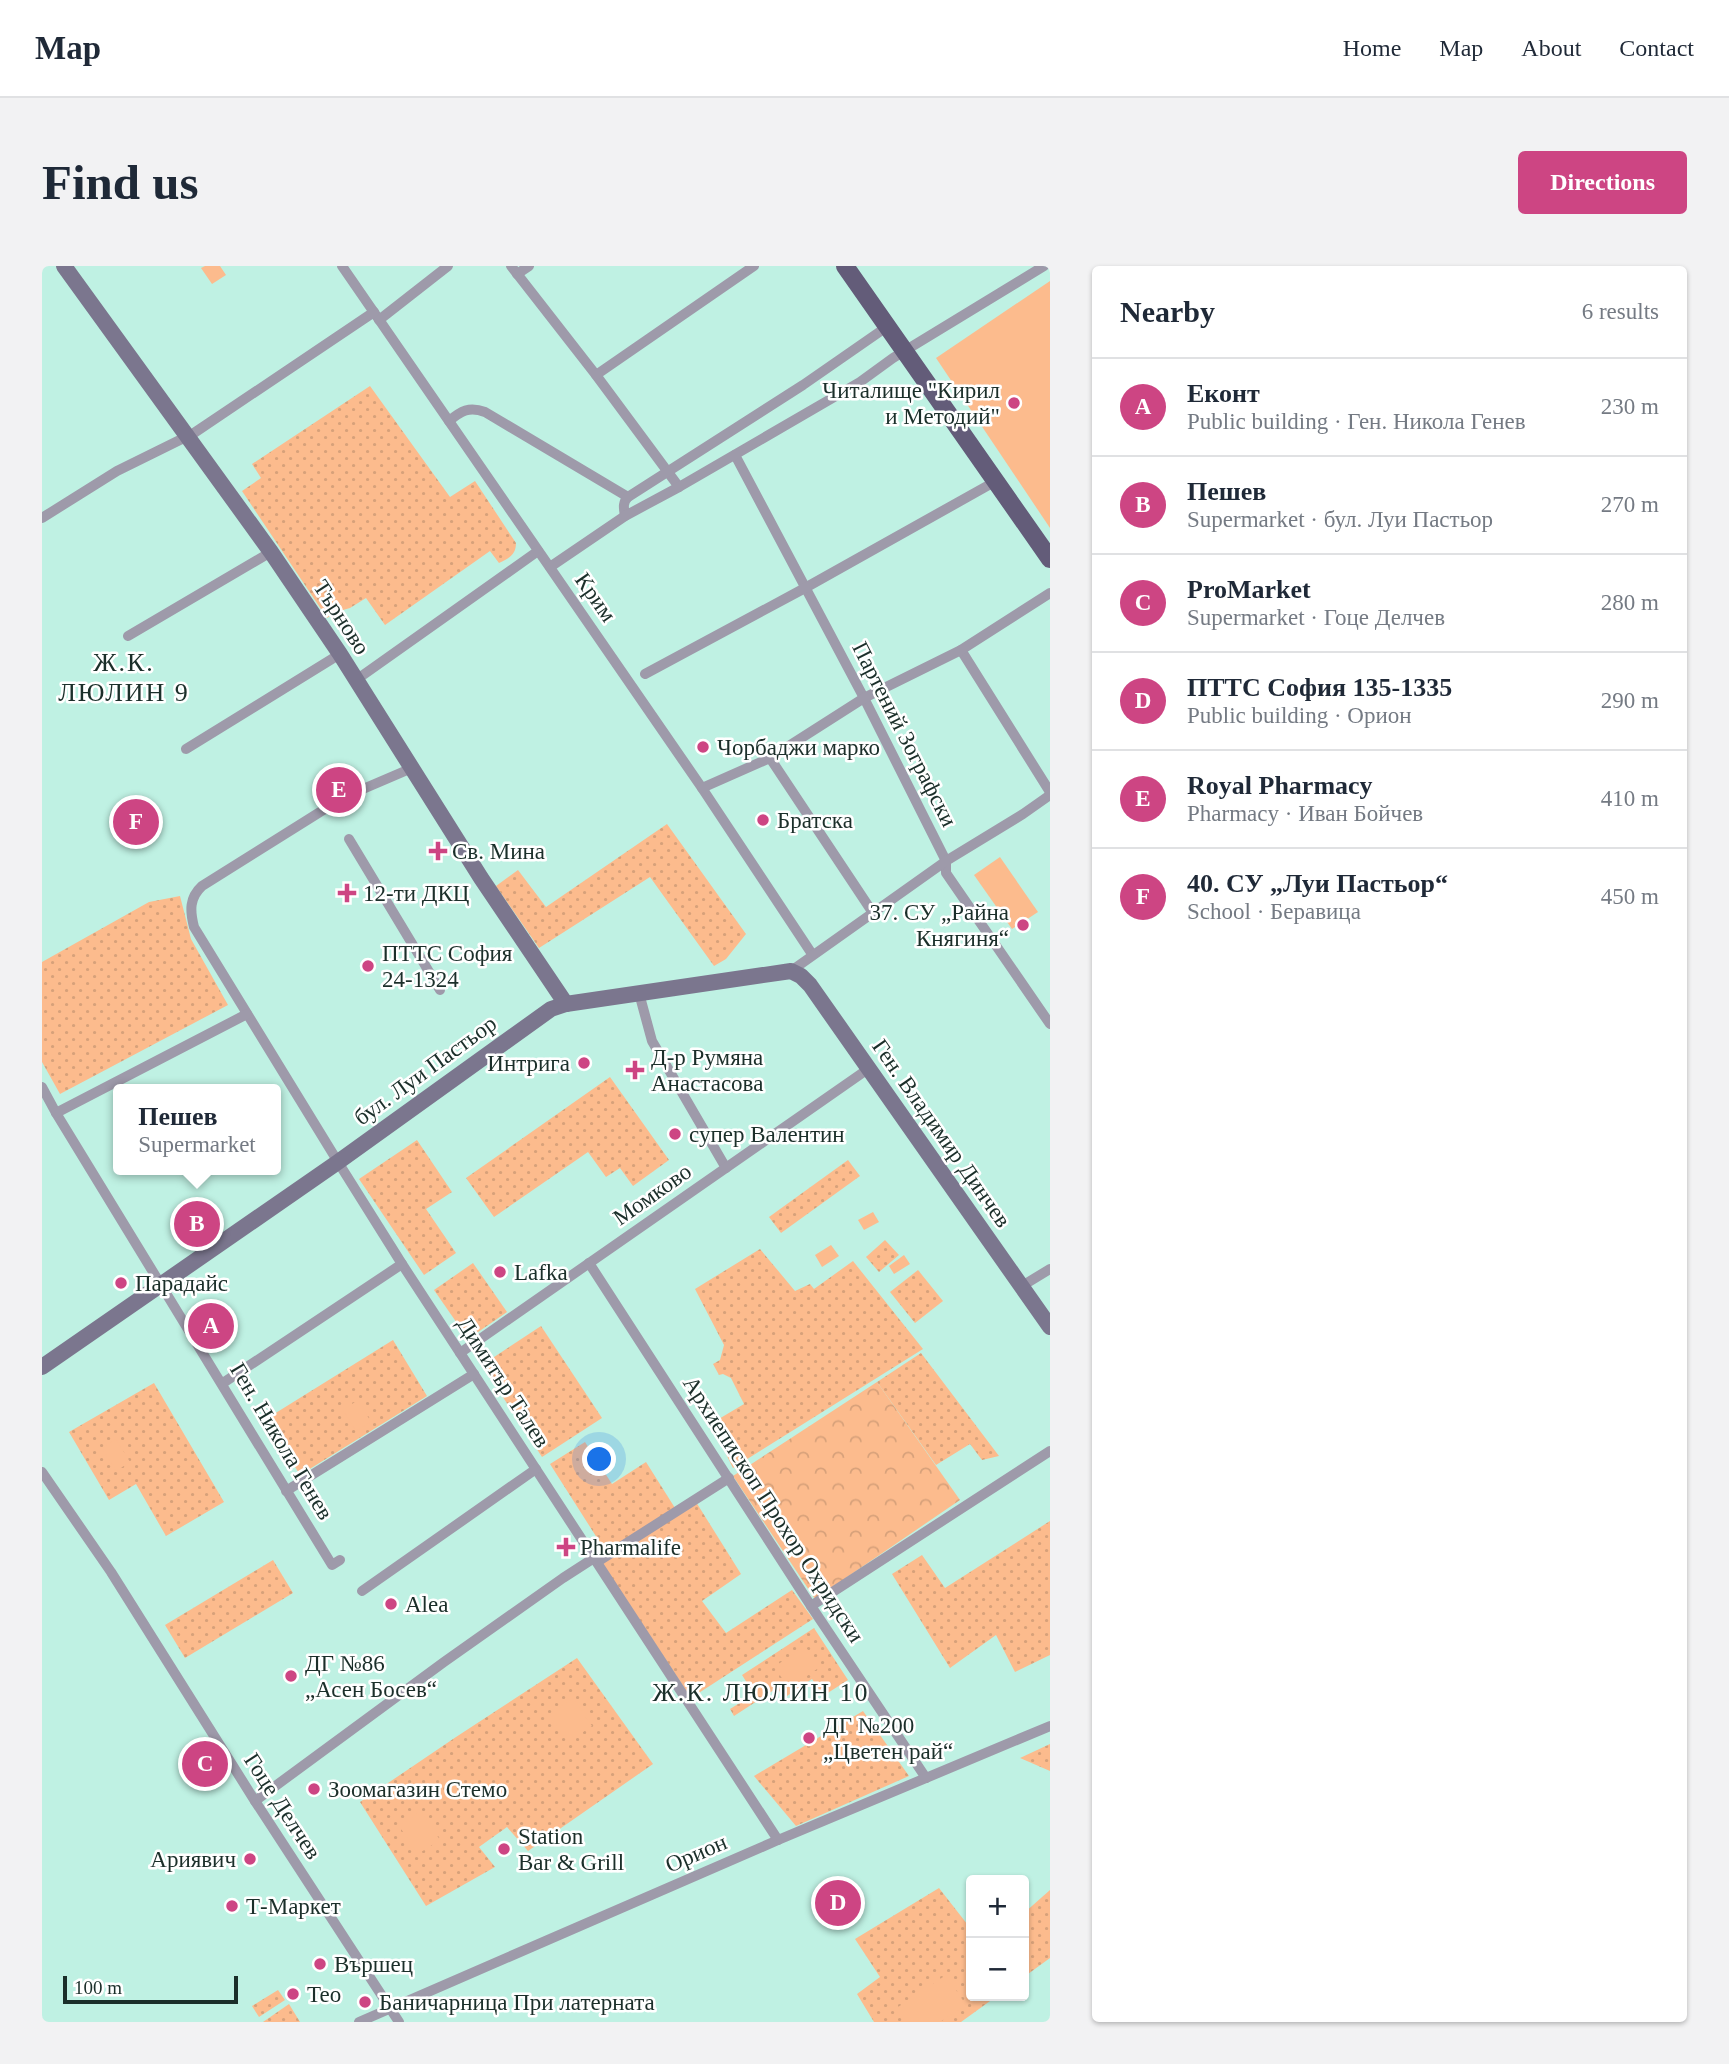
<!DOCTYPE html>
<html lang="en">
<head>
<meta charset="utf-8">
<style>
	:root { --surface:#fff; --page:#f2f2f3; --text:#1f2937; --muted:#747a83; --line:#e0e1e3; --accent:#cd4583 }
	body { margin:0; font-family:"Times New Roman",serif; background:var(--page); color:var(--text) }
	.controls { position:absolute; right:21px; bottom:21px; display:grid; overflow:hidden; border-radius:7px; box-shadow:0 2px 5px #0004 }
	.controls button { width:63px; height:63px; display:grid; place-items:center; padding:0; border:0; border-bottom:2px solid var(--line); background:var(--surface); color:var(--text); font:35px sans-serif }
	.scale { position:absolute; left:21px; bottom:18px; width:175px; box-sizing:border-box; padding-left:7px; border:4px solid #1b2f2a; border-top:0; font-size:19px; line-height:24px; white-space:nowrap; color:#1b2f2a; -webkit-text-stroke:5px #fff; paint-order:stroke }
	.you { position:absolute; left:558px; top:1194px; width:24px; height:24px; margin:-18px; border:5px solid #fff; border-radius:50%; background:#1a73e8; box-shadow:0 0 0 10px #1a73e833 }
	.badge { display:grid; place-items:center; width:46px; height:46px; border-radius:50%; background:var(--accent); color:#fff; font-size:23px; font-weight:700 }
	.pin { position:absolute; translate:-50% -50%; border:4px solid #fff; box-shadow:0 2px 7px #0006 }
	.popup { position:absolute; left:71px; top:818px; width:168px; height:91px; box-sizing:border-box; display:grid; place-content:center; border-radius:7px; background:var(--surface); filter:drop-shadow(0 2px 5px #0005); font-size:23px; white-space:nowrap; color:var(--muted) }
	.popup b { font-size:26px; color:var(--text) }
	.popup::after { content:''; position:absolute; left:50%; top:100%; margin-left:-14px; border:14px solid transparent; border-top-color:var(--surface) }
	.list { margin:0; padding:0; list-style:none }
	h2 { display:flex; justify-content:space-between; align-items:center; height:91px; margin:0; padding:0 28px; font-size:30px }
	h2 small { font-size:23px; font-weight:400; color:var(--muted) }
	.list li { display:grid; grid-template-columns:46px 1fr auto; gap:21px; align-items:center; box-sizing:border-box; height:98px; padding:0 28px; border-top:2px solid var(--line) }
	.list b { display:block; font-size:26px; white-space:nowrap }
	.list p { margin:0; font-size:23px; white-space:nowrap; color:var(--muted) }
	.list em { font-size:23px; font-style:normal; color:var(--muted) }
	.map { position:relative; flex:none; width:1008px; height:1756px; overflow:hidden; border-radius:7px }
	header { display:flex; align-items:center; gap:42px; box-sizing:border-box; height:98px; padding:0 35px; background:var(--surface); border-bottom:2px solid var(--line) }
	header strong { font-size:33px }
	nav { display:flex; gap:38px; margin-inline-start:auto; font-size:24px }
	.intro { display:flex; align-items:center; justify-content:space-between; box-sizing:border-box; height:168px; padding:0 42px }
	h1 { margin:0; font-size:49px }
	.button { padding:18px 32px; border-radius:7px; background:var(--accent); color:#fff; font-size:24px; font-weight:700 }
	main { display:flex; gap:42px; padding:0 42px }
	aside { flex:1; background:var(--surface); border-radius:7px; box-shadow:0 2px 5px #0004 }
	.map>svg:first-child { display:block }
	.grass { fill:url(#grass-dots) }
	.forest { fill:url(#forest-crowns) }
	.park { fill:#fcbb8d }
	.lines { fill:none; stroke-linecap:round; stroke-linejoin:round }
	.street { stroke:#9e9aaa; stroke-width:10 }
	.secondary { stroke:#7b768e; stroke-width:16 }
	.primary { stroke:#635c79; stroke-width:18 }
	.poi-dot { fill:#cd4583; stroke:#fff; stroke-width:2.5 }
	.labels { text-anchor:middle; stroke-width:5; stroke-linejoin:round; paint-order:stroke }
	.poi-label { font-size:23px; fill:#1b2f2a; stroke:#fff; text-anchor:start }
	.street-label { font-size:23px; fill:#1b2f2a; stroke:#fff }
	.quarter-label { font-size:26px; letter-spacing:2px; fill:#1b2f2a; stroke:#fff }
</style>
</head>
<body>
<header>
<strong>Map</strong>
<nav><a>Home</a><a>Map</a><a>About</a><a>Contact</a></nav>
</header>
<div class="intro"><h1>Find us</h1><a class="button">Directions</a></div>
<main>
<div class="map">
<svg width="1008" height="1756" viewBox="0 0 1008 1756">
	<defs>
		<pattern id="grass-dots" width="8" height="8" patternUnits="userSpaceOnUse" patternTransform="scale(1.75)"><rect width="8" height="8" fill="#fcbb8d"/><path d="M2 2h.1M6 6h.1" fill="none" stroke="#d7a17a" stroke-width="1.8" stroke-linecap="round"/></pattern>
		<pattern id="forest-crowns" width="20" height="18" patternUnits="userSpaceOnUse" patternTransform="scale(1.75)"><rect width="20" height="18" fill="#fcbb8d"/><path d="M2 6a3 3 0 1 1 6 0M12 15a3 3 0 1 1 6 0" fill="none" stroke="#d7a17a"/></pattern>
	</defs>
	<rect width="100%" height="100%" fill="#bff1e3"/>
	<g class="grass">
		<path d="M328,120L408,231L433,215L474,277C474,289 467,292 457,297L448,285L343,359L324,332L308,342L294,346L285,352L200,225L219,212L210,198Z"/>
		<polygon points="625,558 704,668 684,693 672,700 608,611 497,682 454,620 476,604 504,641"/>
		<polygon points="138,630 149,673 186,739 18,828 0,796 0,696 107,636"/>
		<polygon points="568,811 627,894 591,920 578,902 564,911 546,886 452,951 424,912"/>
		<polygon points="375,874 410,926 384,943 414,987 382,1009 317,913"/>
		<polygon points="806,894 818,910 739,967 727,951"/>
		<polygon points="843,974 857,989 837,1006 824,991"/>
		<polygon points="718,983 753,1025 768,1018 772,1023 811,995 881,1083 691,1202 684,1188 691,1180 670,1157 702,1138 689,1112 681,1108 677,1109 671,1098 678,1094 682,1079 653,1023"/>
		<polygon points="431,997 465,1046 426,1073 392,1024"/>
		<polygon points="876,1004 901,1035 873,1057 848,1026"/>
		<polygon points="499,1060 560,1152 500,1191 440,1099"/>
		<polygon points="351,1074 385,1130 258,1209 224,1153"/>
		<polygon points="879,1087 957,1190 940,1194 928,1178 894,1199 835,1116"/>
		<polygon points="112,1117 182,1236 124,1270 94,1218 67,1234 27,1166"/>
		<polygon points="543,1176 570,1218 604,1196 633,1242 564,1286 508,1198"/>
		<polygon points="654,1236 699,1308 660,1335 684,1367 750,1324 771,1353 649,1432 560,1297"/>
		<polygon points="1008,1255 1008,1389 973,1406 954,1369 908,1402 850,1308 880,1289 903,1322"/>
		<polygon points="231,1294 251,1327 143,1392 123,1359"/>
		<polygon points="772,1362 806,1414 781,1430 770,1413 742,1432 735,1422 692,1450 688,1443 712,1428 700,1409"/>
		<polygon points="535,1392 611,1498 486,1585 465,1561 437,1581 453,1601 384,1640 318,1536 414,1471"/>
		<polygon points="821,1445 867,1510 754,1560 712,1510"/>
		<polygon points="1008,1478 1008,1505 978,1492"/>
		<polygon points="897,1622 929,1663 929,1730 955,1730 919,1756 832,1756 815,1728 838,1711 813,1673"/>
		<polygon points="1008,1624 1008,1692 986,1708 982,1702 982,1647"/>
		<polygon points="236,1724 243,1734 217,1751 210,1740"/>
		<polygon points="247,1738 258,1756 221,1756"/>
	</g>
	<polygon class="forest" points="835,1116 918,1234 773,1333 691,1210"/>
	<g class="park">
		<polygon points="163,0 178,0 184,9 170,18 159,2"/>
		<polygon points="1008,15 1008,262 894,92"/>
		<polygon points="958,591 996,646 970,663 932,609"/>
		<polygon points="831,946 837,956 822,964 816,954"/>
		<polygon points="789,979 797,990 780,1001 773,989"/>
		<polygon points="862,989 868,998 852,1008 847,1000"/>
		<polygon points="316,1134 329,1156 314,1165 301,1144"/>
		<polygon points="74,1173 88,1196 74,1205 60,1182"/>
		<polygon points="763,1380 778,1401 747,1422 732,1401"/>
		<polygon points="531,1432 550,1460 526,1476 507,1449"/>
		<polygon points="379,1545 398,1574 376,1588 357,1560"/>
		<polygon points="904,1709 924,1739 898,1756 862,1756 853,1743"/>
	</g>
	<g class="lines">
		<g class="street">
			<polyline points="300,0 660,522 770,688"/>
			<polyline points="469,0 554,109 637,221"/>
			<polyline points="475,8 487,0"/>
			<polyline points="337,54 406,0"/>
			<polyline points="554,109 712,0"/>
			<path d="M407,155C419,145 427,140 443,146L586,231"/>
			<polyline points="693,189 822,432 904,595 904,607 1008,758"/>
			<path d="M583,250C582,243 580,237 586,231L761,119L846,60"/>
			<polyline points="0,252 75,205 152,167 332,46"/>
			<polyline points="508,301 583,250 637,221 818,116 851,92 1002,0"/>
			<polyline points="86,370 229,286"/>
			<polyline points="919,384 1008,526"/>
			<polyline points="603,408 763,322 954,215"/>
			<polyline points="314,414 496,285"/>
			<polyline points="144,483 298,388"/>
			<polyline points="728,492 831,647"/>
			<path d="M370,502L314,526L278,546L160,620C147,632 148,645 152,661L296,896L360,998L736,1574"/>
			<polyline points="660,522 728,492 822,432 919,384 1008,327"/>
			<polyline points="307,573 398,724"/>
			<polyline points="749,705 904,595 981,548 1008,529"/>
			<polyline points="597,727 610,775 684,902"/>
			<polyline points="0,821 14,847 290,1299 298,1294"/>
			<polyline points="14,847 205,748"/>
			<polyline points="547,997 769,1340 884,1512"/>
			<polyline points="980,1020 1008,1003"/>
			<polyline points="418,1087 826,803"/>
			<polyline points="181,1117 360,998"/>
			<polyline points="0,1206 69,1306 213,1535 357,1756"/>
			<polyline points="244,1225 432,1108"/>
			<polyline points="555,1296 687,1212"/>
			<polyline points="320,1325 494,1203"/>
			<polyline points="769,1340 1008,1185"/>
			<polyline points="213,1535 402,1396 521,1312 552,1292"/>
			<polyline points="317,1756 736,1574 1008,1460"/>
		</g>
		<g class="secondary">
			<polyline points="22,0 229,286 298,388 439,612 524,738"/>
			<polyline points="0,1101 296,896 509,743 524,738 749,705 759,710 768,719 1008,1061"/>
		</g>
		<polyline class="primary" points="803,0 1008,293"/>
	</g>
	<g class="poi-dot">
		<circle cx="972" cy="137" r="7"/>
		<circle cx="661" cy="481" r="7"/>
		<circle cx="721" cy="554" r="7"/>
		<path d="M392.5 574.5h7v7h7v7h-7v7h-7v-7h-7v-7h7z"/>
		<path d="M301.5 616.5h7v7h7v7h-7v7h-7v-7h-7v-7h7z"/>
		<circle cx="981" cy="659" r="7"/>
		<circle cx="326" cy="700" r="7"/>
		<circle cx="542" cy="797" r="7"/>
		<path d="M589.5 793.5h7v7h7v7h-7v7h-7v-7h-7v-7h7z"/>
		<circle cx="633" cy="868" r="7"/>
		<circle cx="458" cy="1006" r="7"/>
		<circle cx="79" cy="1017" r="7"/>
		<path d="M520.5 1270.5h7v7h7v7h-7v7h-7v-7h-7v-7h7z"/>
		<circle cx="349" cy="1338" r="7"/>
		<circle cx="249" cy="1410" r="7"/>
		<circle cx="767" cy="1472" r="7"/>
		<circle cx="272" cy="1523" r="7"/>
		<circle cx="462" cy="1583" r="7"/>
		<circle cx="208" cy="1593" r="7"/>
		<circle cx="190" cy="1640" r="7"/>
		<circle cx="278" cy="1698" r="7"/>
		<circle cx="251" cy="1728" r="7"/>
		<circle cx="323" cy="1736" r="7"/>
	</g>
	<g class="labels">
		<g class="poi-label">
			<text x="958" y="132" text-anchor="end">Читалище "Кирил<tspan x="958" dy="26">и Методий"</tspan></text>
			<text x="675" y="489">Чорбаджи марко</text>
			<text x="735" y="562">Братска</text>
			<text x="410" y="593">Св. Мина</text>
			<text x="321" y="635">12-ти ДКЦ</text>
			<text x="967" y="654" text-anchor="end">37. СУ „Райна<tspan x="967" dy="26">Княгиня“</tspan></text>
			<text x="340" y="695">ПТТС София<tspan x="340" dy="26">24-1324</tspan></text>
			<text x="609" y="799">Д-р Румяна<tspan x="609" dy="26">Анастасова</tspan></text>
			<text x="528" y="805" text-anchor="end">Интрига</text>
			<text x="647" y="876">супер Валентин</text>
			<text x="472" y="1014">Lafka</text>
			<text x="93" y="1025">Парадайс</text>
			<text x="538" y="1289">Pharmalife</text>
			<text x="363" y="1346">Alea</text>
			<text x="263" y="1405">ДГ №86<tspan x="263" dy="26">„Асен Босев“</tspan></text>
			<text x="781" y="1467">ДГ №200<tspan x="781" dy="26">„Цветен рай“</tspan></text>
			<text x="286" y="1531">Зоомагазин Стемо</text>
			<text x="476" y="1578">Station<tspan x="476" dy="26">Bar &amp; Grill</tspan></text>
			<text x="194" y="1601" text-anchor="end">Ариявич</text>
			<text x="204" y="1648">Т-Маркет</text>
			<text x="292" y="1706">Вършец</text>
			<text x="265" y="1736">Teo</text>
			<text x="337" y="1744">Баничарница При латерната</text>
		</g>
		<g class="street-label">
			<text transform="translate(554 331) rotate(55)" y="8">Крим</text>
			<text transform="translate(300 351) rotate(57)" y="8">Търново</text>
			<text transform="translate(863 468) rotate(63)" y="8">Партений Зографски</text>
			<text transform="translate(383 804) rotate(-36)" y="8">бул. Луи Пастьор</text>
			<text transform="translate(900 867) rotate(55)" y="8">Ген. Владимир Динчев</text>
			<text transform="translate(610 928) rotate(-35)" y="8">Момково</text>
			<text transform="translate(462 1116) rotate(57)" y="8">Димитър Талев</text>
			<text transform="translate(240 1175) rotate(59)" y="8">Ген. Никола Генев</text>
			<text transform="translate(732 1243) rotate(57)" y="8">Архиепископ Прохор Охридски</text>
			<text transform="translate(241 1540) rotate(57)" y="8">Гоце Делчев</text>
			<text transform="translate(654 1587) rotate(-23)" y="8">Орион</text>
		</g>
		<g class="quarter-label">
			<text x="82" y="405">Ж.К.<tspan x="82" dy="30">ЛЮЛИН 9</tspan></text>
			<text x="719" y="1435">Ж.К. ЛЮЛИН 10</text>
		</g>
	</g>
</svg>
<div class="controls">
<button>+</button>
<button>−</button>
</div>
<div class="scale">100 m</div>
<div class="you"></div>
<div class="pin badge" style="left:169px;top:1060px">A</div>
<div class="pin badge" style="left:155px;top:958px">B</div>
<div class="popup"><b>Пешев</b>Supermarket</div>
<div class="pin badge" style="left:163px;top:1498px">C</div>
<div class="pin badge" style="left:796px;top:1637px">D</div>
<div class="pin badge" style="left:297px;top:524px">E</div>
<div class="pin badge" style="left:94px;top:556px">F</div>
</div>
<aside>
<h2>Nearby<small>6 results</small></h2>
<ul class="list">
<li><span class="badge">A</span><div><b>Еконт</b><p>Public building · Ген. Никола Генев</p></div><em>230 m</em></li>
<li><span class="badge">B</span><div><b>Пешев</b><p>Supermarket · бул. Луи Пастьор</p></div><em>270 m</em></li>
<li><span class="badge">C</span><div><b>ProMarket</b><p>Supermarket · Гоце Делчев</p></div><em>280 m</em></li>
<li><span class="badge">D</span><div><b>ПТТС София 135-1335</b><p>Public building · Орион</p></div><em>290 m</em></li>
<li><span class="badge">E</span><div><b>Royal Pharmacy</b><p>Pharmacy · Иван Бойчев</p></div><em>410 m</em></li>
<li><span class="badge">F</span><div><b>40. СУ „Луи Пастьор“</b><p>School · Беравица</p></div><em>450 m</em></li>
</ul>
</aside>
</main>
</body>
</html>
